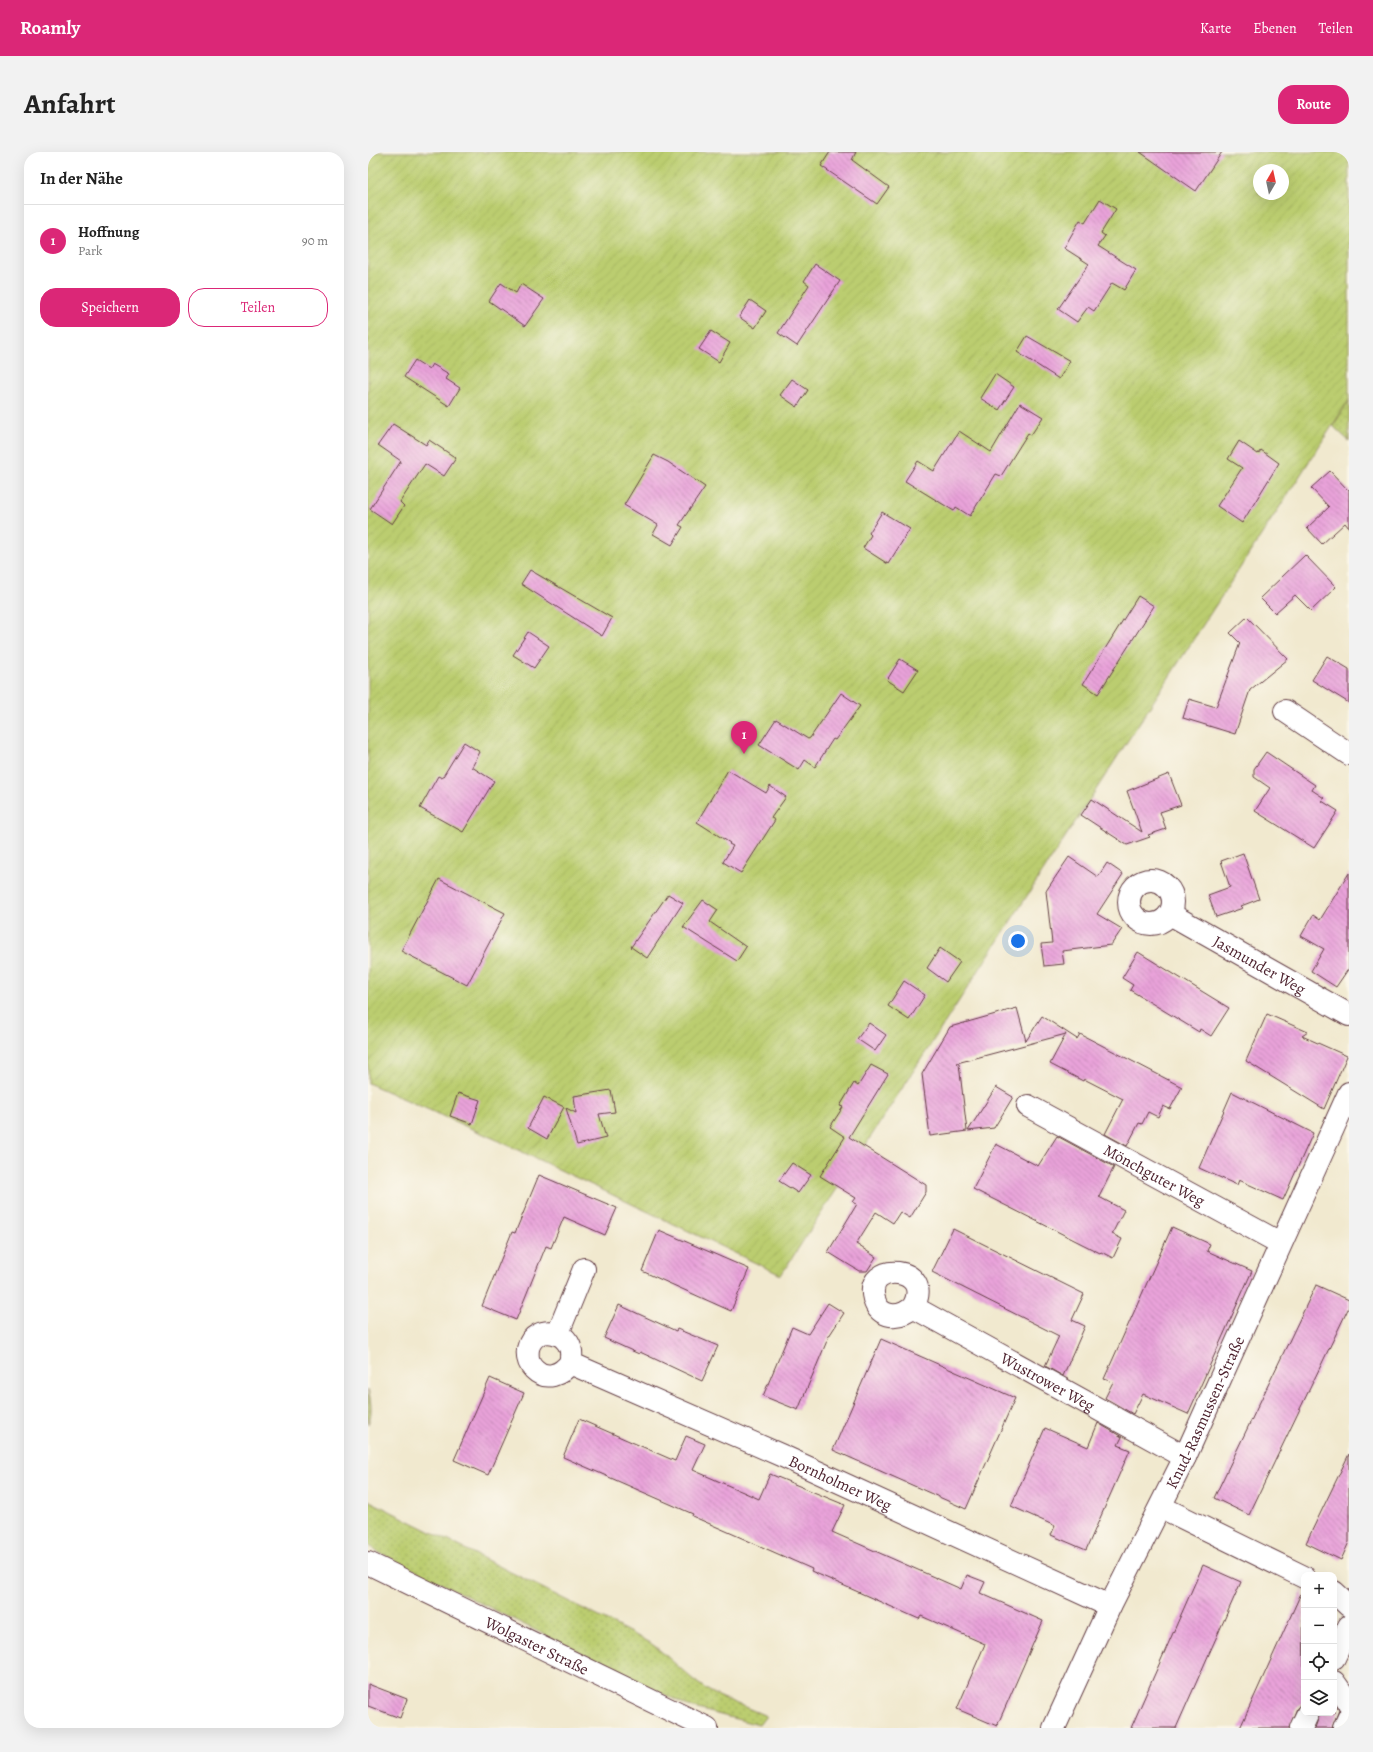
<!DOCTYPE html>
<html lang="de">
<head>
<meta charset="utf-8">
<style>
	:root { --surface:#fff; --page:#f2f2f2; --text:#222; --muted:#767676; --line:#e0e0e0; --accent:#db2777 }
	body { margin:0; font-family:Alegreya,serif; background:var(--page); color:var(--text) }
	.controls { position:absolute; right:12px; bottom:12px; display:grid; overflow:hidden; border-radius:8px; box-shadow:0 4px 16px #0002 }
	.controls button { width:36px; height:36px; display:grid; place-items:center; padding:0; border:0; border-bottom:1px solid var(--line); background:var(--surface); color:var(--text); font:20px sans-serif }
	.compass { position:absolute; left:885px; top:12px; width:36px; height:36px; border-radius:50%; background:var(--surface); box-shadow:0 4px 16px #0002; rotate:9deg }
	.you { position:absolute; left:650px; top:789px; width:14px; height:14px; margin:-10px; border:3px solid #fff; border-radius:50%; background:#1a73e8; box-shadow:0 0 0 6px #1a73e833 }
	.badge { display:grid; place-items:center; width:26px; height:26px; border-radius:50%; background:var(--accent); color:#fff; font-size:13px; font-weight:700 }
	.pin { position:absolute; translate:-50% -33px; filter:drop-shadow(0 1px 2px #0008) }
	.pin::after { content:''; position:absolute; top:21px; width:14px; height:12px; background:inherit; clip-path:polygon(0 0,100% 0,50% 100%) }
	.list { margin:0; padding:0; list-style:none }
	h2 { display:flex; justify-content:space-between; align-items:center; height:52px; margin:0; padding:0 16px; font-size:17px }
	h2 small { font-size:13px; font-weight:400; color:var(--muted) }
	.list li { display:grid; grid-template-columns:26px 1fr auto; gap:12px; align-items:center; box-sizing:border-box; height:72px; padding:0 16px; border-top:1px solid var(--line) }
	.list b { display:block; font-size:15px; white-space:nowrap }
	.list p { margin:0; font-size:13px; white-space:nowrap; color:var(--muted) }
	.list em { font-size:13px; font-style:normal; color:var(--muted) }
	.actions { display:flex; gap:8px; padding:12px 16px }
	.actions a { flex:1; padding:9px 0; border:1px solid var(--accent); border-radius:16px; text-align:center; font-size:14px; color:var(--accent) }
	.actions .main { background:var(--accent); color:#fff }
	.icon { flex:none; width:22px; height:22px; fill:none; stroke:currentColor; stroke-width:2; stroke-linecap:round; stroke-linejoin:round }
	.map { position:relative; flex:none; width:981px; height:1576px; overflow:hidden; border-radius:16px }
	header { display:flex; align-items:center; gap:24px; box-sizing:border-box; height:56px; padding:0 20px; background:var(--accent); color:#fff }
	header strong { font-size:19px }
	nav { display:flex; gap:22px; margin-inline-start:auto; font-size:14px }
	.intro { display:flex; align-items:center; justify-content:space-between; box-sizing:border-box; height:96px; padding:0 24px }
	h1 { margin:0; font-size:28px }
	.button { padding:10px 18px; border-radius:16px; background:var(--accent); color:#fff; font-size:14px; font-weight:700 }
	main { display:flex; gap:24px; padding:0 24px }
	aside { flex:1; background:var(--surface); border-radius:16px; box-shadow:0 4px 16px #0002 }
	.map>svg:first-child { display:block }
	.grass { fill:url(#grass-dots); stroke:#82764e }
	.garden { fill:url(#garden-furrows); stroke:#82764e; fill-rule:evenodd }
	.building { fill:url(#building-back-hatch) }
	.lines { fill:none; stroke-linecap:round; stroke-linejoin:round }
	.minor-casing { stroke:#633d44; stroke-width:24 }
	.secondary-casing { stroke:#633d44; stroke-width:24 }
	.minor { stroke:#fff; stroke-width:22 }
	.secondary { stroke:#fff; stroke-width:22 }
	.labels { text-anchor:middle; stroke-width:4; stroke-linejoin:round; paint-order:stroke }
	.street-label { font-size:16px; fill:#4a1f2b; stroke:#fbf7ec }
</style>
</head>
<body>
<header>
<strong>Roamly</strong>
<nav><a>Karte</a><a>Ebenen</a><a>Teilen</a></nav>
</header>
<div class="intro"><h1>Anfahrt</h1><a class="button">Route</a></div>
<main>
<aside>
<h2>In der Nähe<small></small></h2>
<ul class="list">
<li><span class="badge">1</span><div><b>Hoffnung</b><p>Park</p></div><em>90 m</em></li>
</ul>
<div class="actions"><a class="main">Speichern</a><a>Teilen</a></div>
</aside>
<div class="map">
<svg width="981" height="1576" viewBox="0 0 981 1576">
	<defs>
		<pattern id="grass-dots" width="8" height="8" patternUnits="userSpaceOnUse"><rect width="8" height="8" fill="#bbcd70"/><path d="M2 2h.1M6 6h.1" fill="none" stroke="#a2b061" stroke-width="1.8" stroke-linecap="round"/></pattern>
		<pattern id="garden-furrows" width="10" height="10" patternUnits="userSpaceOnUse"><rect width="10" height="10" fill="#bbcd70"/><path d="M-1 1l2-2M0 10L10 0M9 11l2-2" fill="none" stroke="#a2b061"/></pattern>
		<pattern id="building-back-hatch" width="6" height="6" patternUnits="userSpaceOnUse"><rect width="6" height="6" fill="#e9a3da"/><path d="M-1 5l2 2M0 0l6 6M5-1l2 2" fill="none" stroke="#bf84b1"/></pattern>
	</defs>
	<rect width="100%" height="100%" fill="#fbf7ec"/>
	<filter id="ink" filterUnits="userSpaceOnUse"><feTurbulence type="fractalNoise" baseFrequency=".025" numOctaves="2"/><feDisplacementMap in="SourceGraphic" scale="8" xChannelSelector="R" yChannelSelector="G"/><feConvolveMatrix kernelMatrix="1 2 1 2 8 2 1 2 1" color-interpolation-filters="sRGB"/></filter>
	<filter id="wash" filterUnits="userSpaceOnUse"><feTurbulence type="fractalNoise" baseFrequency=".012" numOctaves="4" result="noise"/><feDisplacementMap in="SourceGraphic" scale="16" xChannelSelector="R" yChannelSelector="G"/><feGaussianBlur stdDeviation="0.9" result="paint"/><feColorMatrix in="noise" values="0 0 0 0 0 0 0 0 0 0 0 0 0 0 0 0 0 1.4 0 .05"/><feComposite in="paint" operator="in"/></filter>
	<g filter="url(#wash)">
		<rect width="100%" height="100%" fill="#f1e9cf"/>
		<g class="grass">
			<polygon points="981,248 981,289 965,274"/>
			<path d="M0,1238C3,1249 5,1261 0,1272Z"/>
			<path d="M0,1348L281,1490C301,1504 317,1523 338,1537C355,1548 379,1555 398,1564L391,1573L322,1555L8,1399L0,1392Z"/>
		</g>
		<path class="garden" d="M0,0H981V248L413,1123L129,988L0,931ZM891,18H915V42H891Z"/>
		<g id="blocks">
			<g class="building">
				<polygon points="462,0 488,0 484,8 521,35 509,52 453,14"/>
				<polygon points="772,0 854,0 828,39"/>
				<polygon points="732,47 748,57 733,81 737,84 730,94 768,118 756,138 744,131 726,159 720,155 709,170 690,157 721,112 696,96 712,68 717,71"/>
				<polygon points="447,112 472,129 429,194 410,181 441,133 436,129"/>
				<polygon points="133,131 148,141 153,132 176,147 157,174 121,149"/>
				<polygon points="382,148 398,159 387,176 371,165"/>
				<polygon points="343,179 362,191 351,210 331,197"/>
				<polygon points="659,184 702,209 691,227 649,200"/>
				<polygon points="47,208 61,217 64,212 81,222 78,227 92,236 81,254 36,225"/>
				<polygon points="627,222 646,235 631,258 612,246"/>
				<polygon points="424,227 440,238 429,255 412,243"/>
				<polygon points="652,251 675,265 663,283 660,281 633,324 628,322 602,364 588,355 586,359 537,329 550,309 566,319 591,279 623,300"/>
				<polygon points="25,272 58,293 61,288 88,306 76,324 57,312 32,350 36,354 24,372 2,357 33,309 10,293"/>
				<polygon points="871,289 890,302 893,298 911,311 874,371 849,354 874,316 860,307"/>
				<polygon points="286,303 300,310 337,335 311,373 315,375 304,393 285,382 290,373 256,353"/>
				<polygon points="962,319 980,338 981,337 981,376 977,371 954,392 939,376 961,355 943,336"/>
				<polygon points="514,360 542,377 520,412 495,396 503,383 501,381"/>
				<polygon points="937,403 968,435 943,459 927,443 907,461 892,446"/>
				<polygon points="162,418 244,466 234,484 153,432"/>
				<polygon points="770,444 786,454 730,542 715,532"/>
				<polygon points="879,465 920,507 882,538 867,582 815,566 821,547 848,555 872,491 862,481"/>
				<polygon points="160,480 181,494 166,516 145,503"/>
				<polygon points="959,504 981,517 981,551 944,528"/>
				<polygon points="532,507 550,518 536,539 519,528"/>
				<polygon points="473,541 492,554 467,588 465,587 447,615 437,608 431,618 391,593 408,567 440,587 442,586"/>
				<polygon points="96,590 112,600 104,615 126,629 95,680 52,656 70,624 74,626"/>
				<polygon points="898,600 947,633 944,638 956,646 954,649 970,659 946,696 887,659 902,636 886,625 886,617"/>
				<polygon points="360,618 398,641 402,634 418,645 403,666 407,668 373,721 355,710 365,694 361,692 362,691 329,670"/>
				<polygon points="801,622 813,653 792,660 798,677 780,683 782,685 759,693 713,663 724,647 774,680 759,639"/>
				<polygon points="875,701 891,747 873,754 875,756 848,765 840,743 862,735 853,709"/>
				<polygon points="701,705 730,725 739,711 755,722 729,762 754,777 743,793 694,799 696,812 676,814 673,792 684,791 678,739"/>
				<polygon points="981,721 981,816 968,835 943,819 956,797 933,784 945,763 952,768"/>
				<polygon points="71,727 137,761 99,833 33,799"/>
				<polygon points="300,742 315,751 279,806 263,795"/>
				<polygon points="335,748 350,758 342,770 378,795 369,809 315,775"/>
				<polygon points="572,796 592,810 578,830 559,816"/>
				<polygon points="770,800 861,856 843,884 832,877 831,880 762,838 765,833 754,826"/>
				<polygon points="536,829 557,843 541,868 520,854"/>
				<polygon points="649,856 658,889 674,864 709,887 712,882 814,935 802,957 795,954 790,965 780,960 774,972 771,971 759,994 737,982 755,947 716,927 715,929 682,912 698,882 589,911 591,912 599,979 562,984 554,922 582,875"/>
				<polygon points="899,862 940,880 934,884 979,904 956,957 878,909"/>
				<polygon points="501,871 518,883 507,899 489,887"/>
				<polygon points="503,913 520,922 481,985 558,1033 558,1040 542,1066 532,1060 525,1071 508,1060 488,1092 508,1105 499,1119 491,1119 460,1100 489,1052 485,1050 488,1046 452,1024 477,985 462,975 475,955 472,954 486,931 490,934"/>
				<polygon points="628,935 645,945 626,976 600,979"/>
				<polygon points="243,938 247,960 231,962 238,986 209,993 198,956 208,961 206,944"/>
				<polygon points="864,940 945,981 915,1048 871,1028 869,1033 831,1016"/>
				<polygon points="90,941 112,948 104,972 82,964"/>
				<polygon points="176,945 196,955 179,987 160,976"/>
				<polygon points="689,984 746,1015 731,1045 756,1058 744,1082 754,1087 745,1106 733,1100 732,1101 605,1037 628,992 670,1014"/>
				<polygon points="424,1011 443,1023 430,1041 411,1029"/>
				<polygon points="171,1023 249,1056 237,1083 196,1065 183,1096 178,1094 148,1168 114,1154 144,1080 147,1081"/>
				<polygon points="804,1075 842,1092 839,1099 884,1119 820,1262 775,1242 765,1262 737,1246 745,1230 736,1227"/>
				<polygon points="585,1077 716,1142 704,1168 717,1174 695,1224 677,1214 691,1184 564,1120"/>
				<polygon points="291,1078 381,1117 363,1159 274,1119"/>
				<polygon points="948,1133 981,1148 981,1155 881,1363 846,1346"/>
				<polygon points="460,1151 476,1161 461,1184 430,1258 395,1244 424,1175 440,1182"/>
				<polygon points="251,1153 308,1179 309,1177 350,1194 334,1229 272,1200 271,1202 236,1186"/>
				<polygon points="513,1187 647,1246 598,1357 465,1298"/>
				<polygon points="122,1226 156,1241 120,1323 86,1308"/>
				<polygon points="211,1267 307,1309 318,1284 337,1292 325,1318 391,1347 402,1322 477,1353 464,1380 593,1437 599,1423 617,1430 612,1441 675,1469 629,1574 589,1557 617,1492 553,1464 551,1467 443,1419 444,1417 324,1364 325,1362 195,1305"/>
				<polygon points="730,1271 754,1285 750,1293 762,1298 718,1398 683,1383 687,1374 643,1354 677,1276 720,1295"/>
				<polygon points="981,1302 981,1390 973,1408 938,1391"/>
				<polygon points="835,1413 873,1430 808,1576 763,1576"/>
				<polygon points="935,1437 936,1550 929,1556 921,1576 872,1576"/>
				<polygon points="0,1532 39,1547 32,1566 0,1554"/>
				<polygon points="966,1552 971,1558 964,1576 947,1576 952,1561 966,1561"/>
			</g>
		</g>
	</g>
	<g filter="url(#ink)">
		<use href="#blocks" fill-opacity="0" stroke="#633d44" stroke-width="1"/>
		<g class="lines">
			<defs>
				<g id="minor">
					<polyline points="917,559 981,602"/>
					<circle cx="783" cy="750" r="22"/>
					<path id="s1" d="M802,762L981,863"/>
					<path id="s2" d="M660,954L912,1091"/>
					<path id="s3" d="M545,1155C532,1167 511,1167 506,1147C495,1108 568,1114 545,1155L817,1305"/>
					<polyline points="190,1181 216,1117"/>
					<path id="s4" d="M202,1211C193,1223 178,1229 166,1217C160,1211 159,1205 160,1197C166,1169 211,1178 202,1211L417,1305L742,1454"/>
					<polyline points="793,1355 936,1425"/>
					<polyline points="966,1440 981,1454"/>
					<polyline points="966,1506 981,1474"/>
					<polyline points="966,1530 981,1551"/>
					<path id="s5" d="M686,1576L742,1454L817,1305L981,941"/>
					<polyline points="933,1576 940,1561"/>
					<polyline points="976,1576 981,1565"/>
				</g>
				<g id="secondary">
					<path id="s6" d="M0,1411L339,1576"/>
				</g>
			</defs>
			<use href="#minor" class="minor-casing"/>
			<use href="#secondary" class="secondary-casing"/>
			<use href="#minor" class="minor"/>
			<use href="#secondary" class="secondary"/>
		</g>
	</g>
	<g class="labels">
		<g class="street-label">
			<text dy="6" stroke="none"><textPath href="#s1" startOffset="103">Jasmunder Weg</textPath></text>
			<text dy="6" stroke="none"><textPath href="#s2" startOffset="144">Mönchguter Weg</textPath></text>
			<text dy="6" stroke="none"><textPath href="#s3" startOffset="292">Wustrower Weg</textPath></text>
			<text dy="6" stroke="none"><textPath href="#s5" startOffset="350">Knud-Rasmussen-Straße</textPath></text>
			<text dy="6" stroke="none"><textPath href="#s4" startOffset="432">Bornholmer Weg</textPath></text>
			<text dy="6" stroke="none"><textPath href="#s6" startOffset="188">Wolgaster Straße</textPath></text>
		</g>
	</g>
</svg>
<div class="controls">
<button>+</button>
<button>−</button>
<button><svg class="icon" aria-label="locate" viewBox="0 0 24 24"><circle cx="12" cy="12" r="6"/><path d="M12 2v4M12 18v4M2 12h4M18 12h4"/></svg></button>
<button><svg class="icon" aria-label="layers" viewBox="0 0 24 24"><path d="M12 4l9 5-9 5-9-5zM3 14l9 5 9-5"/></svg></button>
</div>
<svg class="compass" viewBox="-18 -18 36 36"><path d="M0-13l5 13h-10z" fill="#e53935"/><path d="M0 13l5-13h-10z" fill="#767676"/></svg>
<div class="you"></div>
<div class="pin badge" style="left:376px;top:602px">1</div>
</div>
</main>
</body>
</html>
